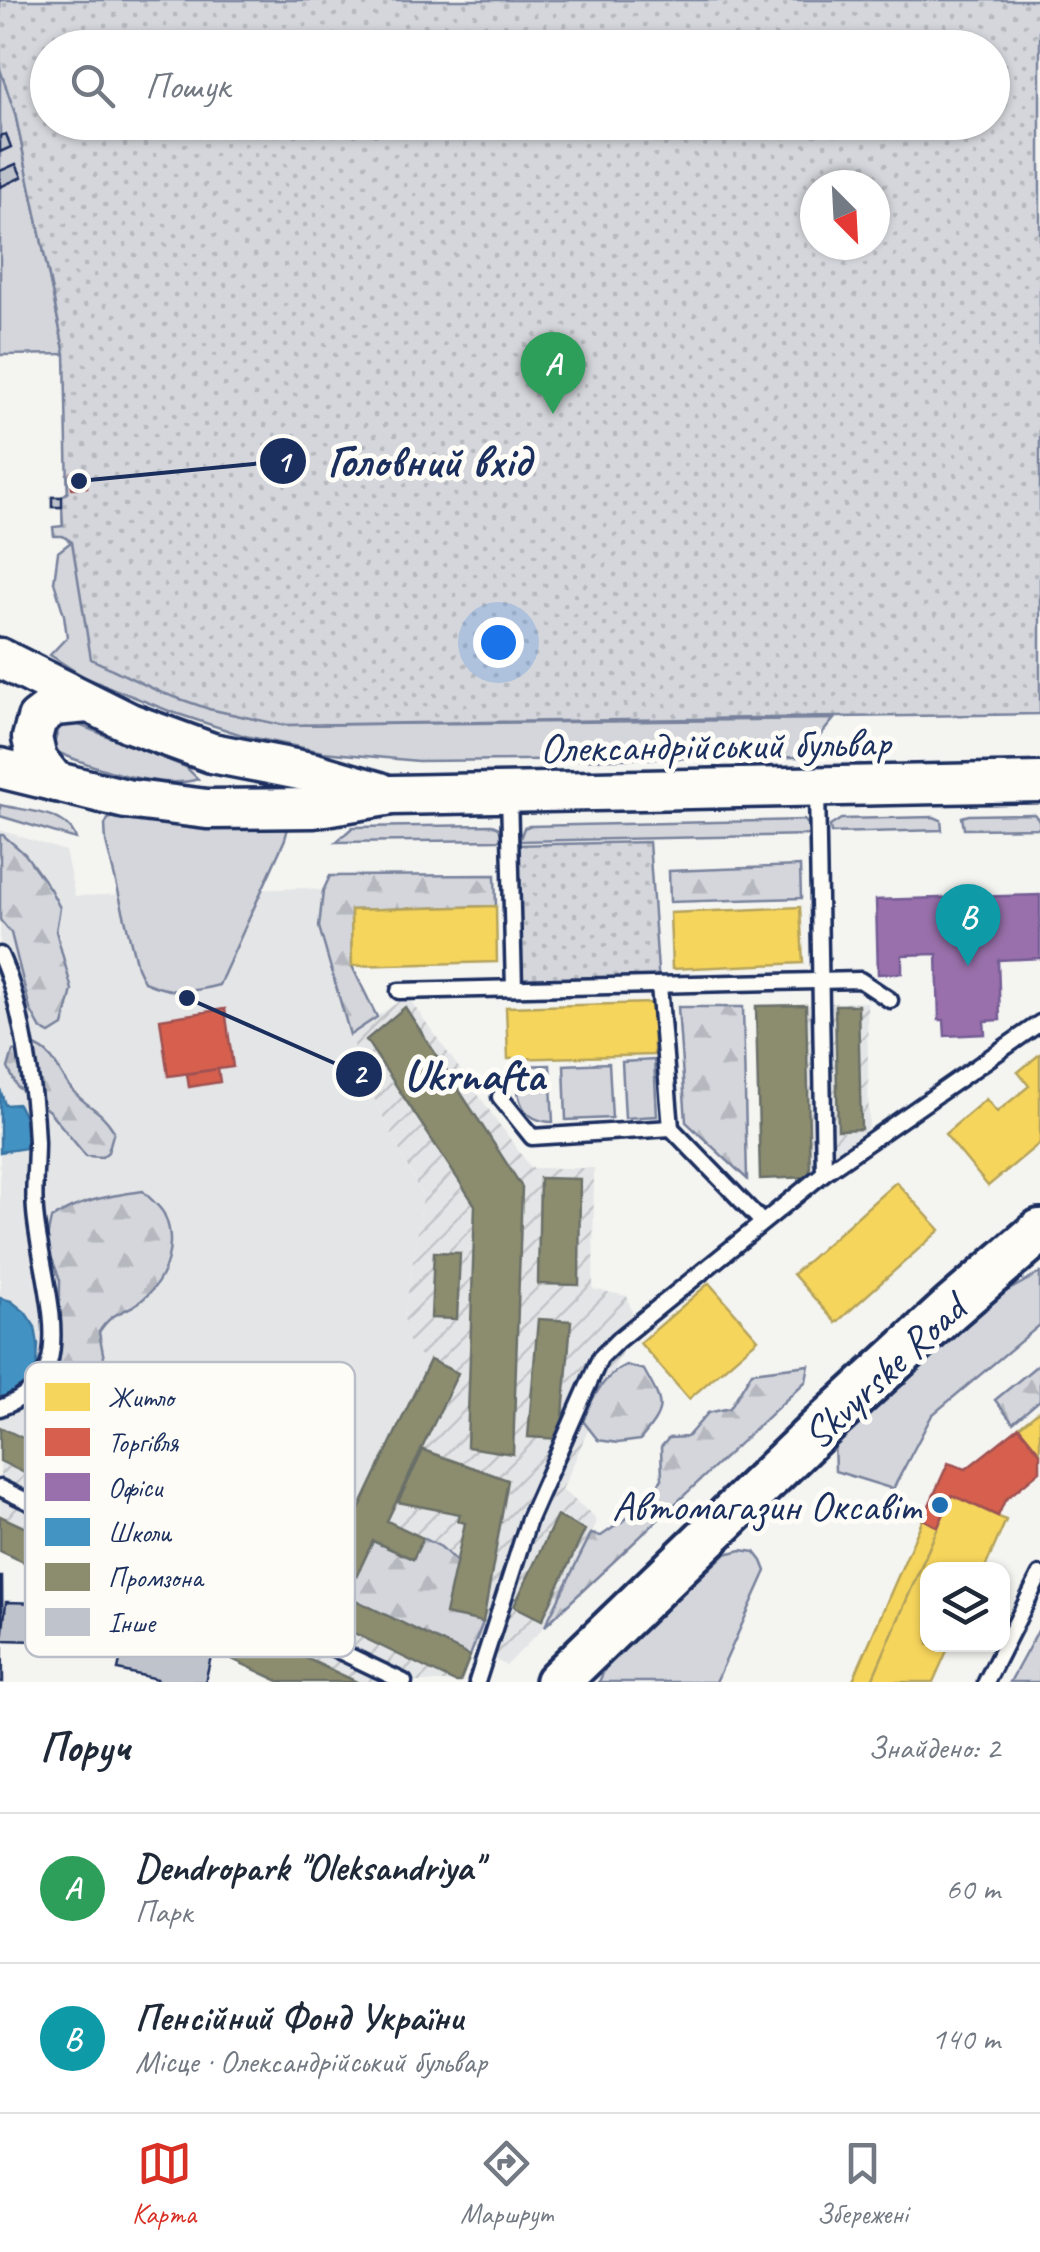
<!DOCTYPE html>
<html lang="uk">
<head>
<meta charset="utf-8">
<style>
	:root { --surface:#fff; --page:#f6f6f7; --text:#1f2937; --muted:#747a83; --line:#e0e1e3; --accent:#d93025 }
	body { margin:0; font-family:Caveat,sans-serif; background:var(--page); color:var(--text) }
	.controls { position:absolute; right:30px; bottom:30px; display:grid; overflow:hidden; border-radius:20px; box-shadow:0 2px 8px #0004 }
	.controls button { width:90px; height:90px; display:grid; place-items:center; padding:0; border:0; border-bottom:2px solid var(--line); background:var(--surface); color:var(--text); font:50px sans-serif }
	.compass { position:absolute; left:800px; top:170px; width:90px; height:90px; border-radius:50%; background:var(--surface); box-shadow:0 2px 8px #0004; rotate:156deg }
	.you { position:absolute; left:498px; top:642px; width:35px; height:35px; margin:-25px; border:8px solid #fff; border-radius:50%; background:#1a73e8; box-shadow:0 0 0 15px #1a73e833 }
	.badge { display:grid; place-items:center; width:65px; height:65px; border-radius:50%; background:var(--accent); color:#fff; font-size:32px; font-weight:700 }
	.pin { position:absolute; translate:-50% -82px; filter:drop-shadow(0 2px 5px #0008) }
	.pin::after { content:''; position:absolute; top:52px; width:35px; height:30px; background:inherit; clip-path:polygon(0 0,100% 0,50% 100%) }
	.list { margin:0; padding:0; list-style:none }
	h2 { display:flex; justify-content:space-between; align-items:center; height:130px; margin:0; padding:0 40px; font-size:42px }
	h2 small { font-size:32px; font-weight:400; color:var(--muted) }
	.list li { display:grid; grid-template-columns:65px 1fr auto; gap:30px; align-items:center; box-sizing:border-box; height:150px; padding:0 40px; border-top:2px solid var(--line) }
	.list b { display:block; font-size:38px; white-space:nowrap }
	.list p { margin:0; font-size:32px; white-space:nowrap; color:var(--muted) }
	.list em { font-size:32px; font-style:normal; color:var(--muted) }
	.icon { flex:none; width:55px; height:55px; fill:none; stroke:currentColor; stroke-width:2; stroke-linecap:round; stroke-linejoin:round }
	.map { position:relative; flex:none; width:1040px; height:1682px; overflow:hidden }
	.search { position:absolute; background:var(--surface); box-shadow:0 2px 8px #0004; left:30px; right:30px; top:30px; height:110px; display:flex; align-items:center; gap:25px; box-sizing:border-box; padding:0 35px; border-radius:55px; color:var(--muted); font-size:38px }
	.sheet { height:430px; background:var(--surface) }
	nav { display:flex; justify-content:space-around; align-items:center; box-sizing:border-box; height:140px; border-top:2px solid var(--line); background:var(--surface); font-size:28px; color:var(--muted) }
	nav a { display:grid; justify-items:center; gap:5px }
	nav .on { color:var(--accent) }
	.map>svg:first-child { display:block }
	.built { fill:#e4e5e6 }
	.industrial { fill:url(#industrial-furrows) }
	.green { fill:#d4d6db; stroke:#78829c; stroke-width:2.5 }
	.forest { fill:url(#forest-firs); stroke:#78829c; stroke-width:2.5 }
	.park { fill:url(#park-dots); stroke:#78829c; stroke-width:2.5; fill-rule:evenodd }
	.homes { fill:#f6d55c; stroke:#b4a35d; stroke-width:2.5 }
	.shops { fill:#d6604d; stroke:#9e5152; stroke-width:2.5 }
	.offices { fill:#9970ab; stroke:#735c94; stroke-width:2.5 }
	.schools { fill:#4393c3; stroke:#3775a5; stroke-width:2.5 }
	.industry { fill:#8c8c6e; stroke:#6a7069; stroke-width:2.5 }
	.building { fill:#bfc3cc; stroke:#1b2f5e; stroke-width:2.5 }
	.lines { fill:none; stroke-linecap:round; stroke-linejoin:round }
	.service-casing { stroke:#1b2f5e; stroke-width:21 }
	.secondary-casing { stroke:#1b2f5e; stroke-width:45 }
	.primary-casing { stroke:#1b2f5e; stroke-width:50 }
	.service { stroke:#fdfcf7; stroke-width:14 }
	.secondary { stroke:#fdfcf7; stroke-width:38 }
	.primary { stroke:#fdfcf7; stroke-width:42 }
	.poi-dot { fill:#1f6fb2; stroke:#fdfcf7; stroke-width:4 }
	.labels { text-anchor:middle; stroke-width:10; stroke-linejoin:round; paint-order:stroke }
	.street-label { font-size:42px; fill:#1b2f5e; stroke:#fdfcf7 }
	.poi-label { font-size:42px; fill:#1b2f5e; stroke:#fdfcf7; text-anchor:end }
	.key { fill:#fdfcf7; stroke:#b9bec9; stroke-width:2.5 }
	.key-label { font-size:28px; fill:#1b2f5e }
	.leader { fill:none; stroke:#1b2f5e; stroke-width:4 }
	.callout-dot { fill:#1b2f5e; stroke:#fdfcf7; stroke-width:4 }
	.mark-label { font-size:30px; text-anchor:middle; font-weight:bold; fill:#fff }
	.callout-label { font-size:45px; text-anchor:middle; font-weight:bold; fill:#1b2f5e; stroke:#fdfcf7; stroke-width:10; stroke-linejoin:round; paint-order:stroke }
</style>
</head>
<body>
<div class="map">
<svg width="1040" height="1682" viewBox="0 0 1040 1682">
	<defs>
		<pattern id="industrial-furrows" width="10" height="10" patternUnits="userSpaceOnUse" patternTransform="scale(2.5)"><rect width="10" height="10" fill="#e4e5e6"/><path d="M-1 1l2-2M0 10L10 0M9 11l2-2" fill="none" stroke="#c3c5c8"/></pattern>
		<pattern id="forest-firs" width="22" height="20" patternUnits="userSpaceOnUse" patternTransform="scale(2.5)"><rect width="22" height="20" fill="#d4d6db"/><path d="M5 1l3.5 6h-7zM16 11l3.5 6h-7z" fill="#b5b8be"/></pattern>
		<pattern id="park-dots" width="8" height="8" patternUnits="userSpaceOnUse" patternTransform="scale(2.5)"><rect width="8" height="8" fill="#d4d6db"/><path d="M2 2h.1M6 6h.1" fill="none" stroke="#b5b8be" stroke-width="1.8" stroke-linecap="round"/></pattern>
	</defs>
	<rect width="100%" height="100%" fill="#f4f4f1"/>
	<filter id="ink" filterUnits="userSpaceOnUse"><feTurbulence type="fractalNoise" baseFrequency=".01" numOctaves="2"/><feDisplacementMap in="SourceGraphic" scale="20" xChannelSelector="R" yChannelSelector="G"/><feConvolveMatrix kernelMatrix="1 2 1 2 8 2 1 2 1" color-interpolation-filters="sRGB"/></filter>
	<g filter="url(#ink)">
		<polygon class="built" points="0,830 65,851 75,896 305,888 323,891 319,927 360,1070 423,1198 404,1317 430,1360 333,1564 187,1493 177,1513 0,1427"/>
		<g class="industrial">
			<polygon points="407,996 531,1168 594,1168 593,1289 627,1296 635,1321 562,1490 594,1516 596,1524 545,1626 506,1666 333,1564 430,1360 411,1351 404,1317 423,1198 360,1070 350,1035"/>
			<polygon points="867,1002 869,1127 810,1177 760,1179 756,1006"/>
			<polygon points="0,1428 470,1656 460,1682 280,1682 0,1552"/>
		</g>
		<g class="green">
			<polygon points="0,69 15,113 65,354 0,355"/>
			<polygon points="67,473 209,709 282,725 834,719 802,757 418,761 323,752 245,736 169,711 84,677 50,655 67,637 64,615 54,582 58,552 71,542 63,536 62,497 68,492"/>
			<path d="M69,721L186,767L198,779C162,791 92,767 57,752L54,744L59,728Z"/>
			<path d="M0,805C24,811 68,811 76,839L0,816Z"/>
			<polygon points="1034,814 1039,820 1040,828 964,829 962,817 969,815"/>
			<path d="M116,816L156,823L288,828L285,839L219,985C189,993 172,994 144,982L137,967L106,842L105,825L108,819Z"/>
			<polygon points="934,817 941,820 942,830 831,833 830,826 841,819"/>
			<polygon points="804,820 809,825 810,835 519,841 524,828 529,826"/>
			<polygon points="492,825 499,828 502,836 501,840 336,842 353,827"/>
			<polygon points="654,1060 657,1116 625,1118 622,1062"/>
			<polygon points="609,1063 612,1118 566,1120 564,1065"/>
			<path d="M550,1065L553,1122C517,1121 518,1095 515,1066Z"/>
			<polygon points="1040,1273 1040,1325 932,1415 893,1489 835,1471 834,1440 996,1297"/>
			<polygon points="741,1550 755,1552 762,1561 766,1571 716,1682 599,1682 608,1662 725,1554"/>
			<polygon points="1040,1627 1040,1682 1010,1682"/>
		</g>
		<g class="forest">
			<polygon points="0,835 3,835 25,854 50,889 60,908 56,931 72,990 63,1026 50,1034 41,1029 30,1009 11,933 0,920"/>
			<polygon points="800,866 801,898 670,902 669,871"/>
			<polygon points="495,875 496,906 351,910 352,966 377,1017 350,1035 319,927 323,891 330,876"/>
			<polygon points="678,1007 743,1007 747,1179 686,1122"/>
			<path d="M32,1045C57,1053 59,1076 74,1092C89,1109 100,1108 114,1131L108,1152L102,1157L86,1156L49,1111L17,1087L8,1068L13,1051Z"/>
			<path d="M143,1191C149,1198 160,1206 164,1214C178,1244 166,1280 142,1300C123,1315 114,1309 99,1332L105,1364V1396L87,1409L63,1394L59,1363L60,1280L46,1243L51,1219C80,1200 108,1196 143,1191Z"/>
			<polygon points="1040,1363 1040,1400 1013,1423 995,1400"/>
			<path d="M626,1365L644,1370C664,1406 667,1407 640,1440L618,1443L598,1440L583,1421C592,1397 603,1377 626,1365Z"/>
			<polygon points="809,1365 806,1381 545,1626 591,1534 601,1536 636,1512 662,1479 661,1447 669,1438 687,1437 708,1413 730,1408 752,1372"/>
			<path d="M231,1430L254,1443L270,1471L276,1503C304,1516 306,1525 311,1553L356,1575L373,1541L413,1559L423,1538L441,1547L457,1562L483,1622L470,1656L177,1513L187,1493L237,1518L245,1510C243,1488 233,1483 223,1466C220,1459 218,1449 216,1442Z"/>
		</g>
		<g class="park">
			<path d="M0,0H1040V714L282,725L209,709L160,692L91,659L72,542L63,536H54L53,527L63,526L62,507H52V497H62L68,492L65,354L15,113L0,69ZM48,48H992V122H48ZM815,185H875V245H815Z"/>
			<polygon points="649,842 659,985 514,988 510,845"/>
		</g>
		<g class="homes">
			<polygon points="496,906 497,962 352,966 351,910"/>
			<polygon points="800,907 803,963 672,969 670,913"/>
			<polygon points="653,1003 654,1055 508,1059 506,1007"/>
			<polygon points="1040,1054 1040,1143 988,1186 945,1134 986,1099 997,1112 1029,1086 1018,1072"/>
			<polygon points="896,1182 940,1230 836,1323 793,1274"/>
			<polygon points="709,1283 758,1339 689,1399 640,1343"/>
			<polygon points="1040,1410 1040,1453 1019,1427"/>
			<polygon points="952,1495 1006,1520 984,1570 928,1570 928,1644 950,1644 933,1682 871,1682"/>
			<polygon points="923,1519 938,1527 871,1682 852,1682"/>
		</g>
		<g class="shops">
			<polygon points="87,472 87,487 72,488 71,473"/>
			<polygon points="225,1009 233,1067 168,1076 160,1019"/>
			<polygon points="218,1069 220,1082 189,1087 187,1074"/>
			<polygon points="1019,1427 1040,1453 1040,1471 1005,1500 998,1516 952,1495 938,1527 923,1519 948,1463 966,1469"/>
		</g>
		<polygon class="offices" points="1040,895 1040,958 998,960 1000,1020 984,1021 985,1034 945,1036 944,1020 939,1020 937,954 902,955 902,973 878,974 876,900"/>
		<g class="schools">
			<polygon points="0,1089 5,1105 18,1104 25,1118 28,1135 26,1148 0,1152"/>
			<polygon points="0,1298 11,1301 25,1312 35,1327 38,1345 37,1364 29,1381 16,1394 0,1401"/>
		</g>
		<g class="industry">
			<polygon points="806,1005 810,1177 760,1179 756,1006"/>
			<polygon points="835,1005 858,1005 861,1129 838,1130"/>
			<polygon points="405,1007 522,1187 513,1454 467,1447 475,1205 366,1040"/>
			<polygon points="540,1178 580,1179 579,1285 538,1284"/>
			<polygon points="434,1252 460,1253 457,1319 431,1318"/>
			<polygon points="538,1319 571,1321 561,1439 528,1437"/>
			<polygon points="430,1360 458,1373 387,1521 423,1538 413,1559 373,1541 357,1575 333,1564"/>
			<polygon points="0,1427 470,1656 460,1682 455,1682 0,1461"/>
			<polygon points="423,1450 508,1480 483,1622 445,1614 465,1523 458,1521 460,1514 398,1502"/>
			<polygon points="0,1516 357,1682 281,1682 0,1551"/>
			<polygon points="557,1516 585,1530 542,1620 514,1606"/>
		</g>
		<g class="building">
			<polygon points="917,122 941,122 945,130 930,133 920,129"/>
			<polygon points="6,134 11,147 0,152 0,136"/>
			<polygon points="16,164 22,177 0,187 0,171"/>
			<rect x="52" y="497" width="10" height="10"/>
			<polygon points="0,1577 2,1577 3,1682 0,1682"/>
			<polygon points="6,1602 38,1603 37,1641 2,1640"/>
			<polygon points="126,1633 212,1652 205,1682 156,1682 157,1679 118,1670"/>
		</g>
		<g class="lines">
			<defs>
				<g id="service">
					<polyline points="817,788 824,1173"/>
					<polyline points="509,794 514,988"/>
					<path d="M0,955C22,1003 34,1089 36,1142C36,1165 33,1189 35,1211C38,1256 61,1321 49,1363C42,1387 21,1400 0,1408"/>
					<polyline points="659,985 671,1128"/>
					<polyline points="399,991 860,980 890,1000"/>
					<polyline points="500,1097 532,1137 671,1128 762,1222"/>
					<polyline points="0,1488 404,1682"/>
					<polyline points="477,1682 529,1519 600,1358 618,1340 824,1173 1040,1023"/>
					<polyline points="986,1682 1040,1575"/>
				</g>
				<g id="secondary">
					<polyline points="0,658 130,723 212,753 315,773 380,792"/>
					<polyline points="0,768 126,799 207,809 313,808 392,795 1040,782"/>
					<polyline points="55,782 37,759 32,738 37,719 54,706 88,703"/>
				</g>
				<polyline id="primary" points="557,1682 815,1433 951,1308 1040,1231"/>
			</defs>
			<use href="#service" class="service-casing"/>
			<use href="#secondary" class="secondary-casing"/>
			<use href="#primary" class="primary-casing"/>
			<use href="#service" class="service"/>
			<use href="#secondary" class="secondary"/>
			<use href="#primary" class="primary"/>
		</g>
	</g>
	<circle class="poi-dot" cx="940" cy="1505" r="10"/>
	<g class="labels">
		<g class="street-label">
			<text transform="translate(715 744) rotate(-1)" y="15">Олександрійський бульвар</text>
			<text transform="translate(883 1371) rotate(-43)" y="15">Skvyrske Road</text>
		</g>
		<g class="poi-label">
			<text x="920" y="1520">Автомагазин Оксавіт</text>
		</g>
	</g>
	<rect x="25" y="1362" width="330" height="295" rx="15" class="key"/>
	<rect x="45" y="1383" width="45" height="28" fill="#f6d55c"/>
	<rect x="45" y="1428" width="45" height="28" fill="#d6604d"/>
	<rect x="45" y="1473" width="45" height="28" fill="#9970ab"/>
	<rect x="45" y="1518" width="45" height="28" fill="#4393c3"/>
	<rect x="45" y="1563" width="45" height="28" fill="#8c8c6e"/>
	<rect x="45" y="1608" width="45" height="28" fill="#bfc3cc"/>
	<g class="key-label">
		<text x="108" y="1407">Житло</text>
		<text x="108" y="1452">Торгівля</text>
		<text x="108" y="1497">Офіси</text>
		<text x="108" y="1542">Школи</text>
		<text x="108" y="1587">Промзона</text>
		<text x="108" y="1632">Інше</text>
	</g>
	<path class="leader" d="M79 481L283 461M187 998L359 1074"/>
	<g class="callout-dot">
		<circle cx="79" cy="481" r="10"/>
		<circle cx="187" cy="998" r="10"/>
		<circle cx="283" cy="461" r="25"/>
		<circle cx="359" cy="1074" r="25"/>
	</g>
	<g class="mark-label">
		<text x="283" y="471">1</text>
		<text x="359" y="1084">2</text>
	</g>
	<g class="callout-label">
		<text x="429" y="476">Головний вхід</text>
		<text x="474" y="1090">Ukrnafta</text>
	</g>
</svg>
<div class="controls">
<button><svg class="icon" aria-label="layers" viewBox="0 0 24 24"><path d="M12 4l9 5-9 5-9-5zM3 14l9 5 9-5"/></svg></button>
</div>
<svg class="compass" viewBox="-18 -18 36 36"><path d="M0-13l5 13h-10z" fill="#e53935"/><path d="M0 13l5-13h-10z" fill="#747a83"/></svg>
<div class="you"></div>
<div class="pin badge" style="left:553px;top:414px;background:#2e9e5b">A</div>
<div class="pin badge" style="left:968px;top:966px;background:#0f9aa8">B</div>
<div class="search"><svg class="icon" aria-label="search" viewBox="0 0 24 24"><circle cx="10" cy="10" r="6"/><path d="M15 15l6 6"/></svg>Пошук</div>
</div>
<section class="sheet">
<h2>Поруч<small>Знайдено: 2</small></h2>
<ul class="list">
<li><span class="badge" style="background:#2e9e5b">A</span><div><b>Dendropark &quot;Oleksandriya&quot;</b><p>Парк</p></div><em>60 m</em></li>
<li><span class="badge" style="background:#0f9aa8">B</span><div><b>Пенсійний Фонд України</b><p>Місце · Олександрійський бульвар</p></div><em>140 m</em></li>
</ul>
</section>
<nav>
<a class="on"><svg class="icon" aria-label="map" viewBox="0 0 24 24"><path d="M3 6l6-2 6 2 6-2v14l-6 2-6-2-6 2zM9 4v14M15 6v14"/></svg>Карта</a>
<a><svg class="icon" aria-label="directions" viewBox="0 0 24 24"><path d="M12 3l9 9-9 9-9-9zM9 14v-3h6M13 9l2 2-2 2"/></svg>Маршрут</a>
<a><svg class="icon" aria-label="saved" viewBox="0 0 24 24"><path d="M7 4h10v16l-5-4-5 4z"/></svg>Збережені</a>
</nav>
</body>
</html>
